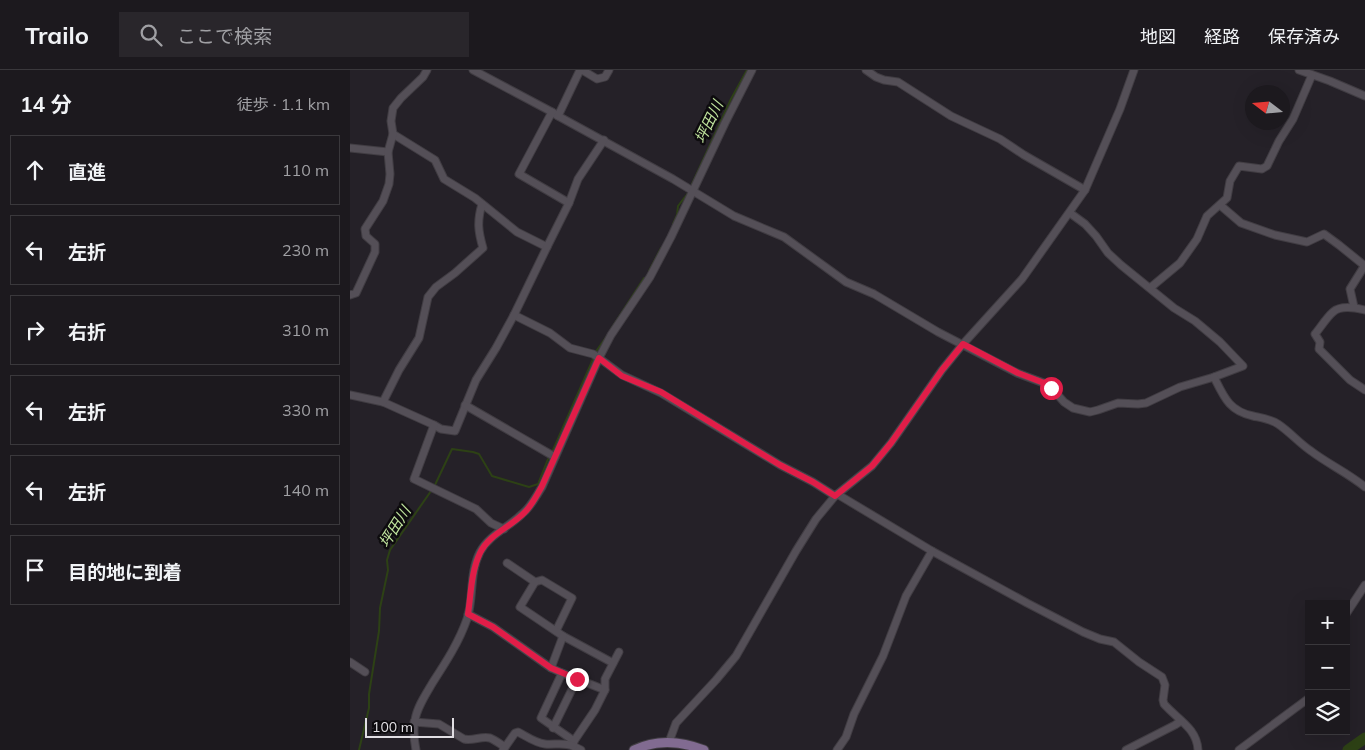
<!DOCTYPE html>
<html lang="ja">
<head>
<meta charset="utf-8">
<style>
	:root { --surface:#1c191e; --page:#29262b; --text:#f1f3f6; --muted:#a0a0a4; --line:#3a383c }
	body { margin:0; font-family:Mulish,"Noto Sans JP",sans-serif; background:var(--page); color:var(--text) }
	.controls { position:absolute; right:15px; bottom:15px; display:grid; overflow:hidden; border-radius:0px; box-shadow:0 5px 20px #0002 }
	.controls button { width:45px; height:45px; display:grid; place-items:center; padding:0; border:0; border-bottom:1px solid var(--line); background:var(--surface); color:var(--text); font:25px sans-serif }
	.compass { position:absolute; left:895px; top:15px; width:45px; height:45px; border-radius:50%; background:var(--surface); box-shadow:0 5px 20px #0002; rotate:286deg }
	.scale { position:absolute; left:15px; bottom:12px; width:89px; box-sizing:border-box; padding-left:5px; border:2px solid #e1dee3; border-top:0; font-size:14px; line-height:18px; white-space:nowrap; color:#e1dee3; -webkit-text-stroke:4px #0d0b0e; paint-order:stroke }
	.stop { position:absolute; width:15px; height:15px; margin:-11px; border:4px solid #e11d48; border-radius:50%; background:#fff }
	.stop.end { background:#e11d48; border-color:#fff; box-shadow:0 1px 5px #0008 }
	.list { margin:0; padding:0; list-style:none }
	h2 { display:flex; justify-content:space-between; align-items:center; height:65px; margin:0; padding:0 20px; font-size:21px }
	h2 small { font-size:16px; font-weight:400; color:var(--muted) }
	.list li { display:grid; grid-template-columns:32px 1fr auto; gap:15px; align-items:center; box-sizing:border-box; height:70px; margin:0 10px 10px; padding:0 10px; border:1px solid var(--line); border-radius:0px }
	.list b { display:block; font-size:19px; white-space:nowrap }
	.list em { font-size:16px; font-style:normal; color:var(--muted) }
	.icon { flex:none; width:28px; height:28px; fill:none; stroke:currentColor; stroke-width:2; stroke-linecap:round; stroke-linejoin:round }
	.map { position:relative; flex:none; width:1015px; height:680px; overflow:hidden }
	header { display:flex; align-items:center; gap:30px; box-sizing:border-box; height:70px; padding:0 25px; background:var(--surface); border-bottom:1px solid var(--line) }
	header strong { font-size:24px }
	nav { display:flex; gap:28px; margin-inline-start:auto; font-size:18px }
	.search { width:350px; height:45px; background:var(--page); display:flex; align-items:center; gap:12px; box-sizing:border-box; padding:0 18px; border-radius:0px; color:var(--muted); font-size:19px }
	main { display:flex }
	aside { flex:1; background:var(--surface) }
	.map>svg:first-child { display:block }
	.lines { fill:none; stroke-linecap:round; stroke-linejoin:round }
	.stream { stroke:#2d4115; stroke-width:2 }
	.river { stroke:#2d4115; stroke-width:11 }
	.minor-casing { stroke:#413d43; stroke-width:9 }
	.major-casing { stroke:#413d43; stroke-width:11 }
	.minor { stroke:#544f57; stroke-width:7 }
	.major { stroke:#816b91; stroke-width:9 }
	.route { stroke:#e11d48; stroke-width:6 }
	.labels { text-anchor:middle; stroke-width:5; stroke-linejoin:round; paint-order:stroke }
	.water-label { font-size:15px; font-style:italic; fill:#c1e59e; stroke:#0d0b0e }
</style>
</head>
<body>
<header>
<strong>Trailo</strong>
<div class="search"><svg class="icon" aria-label="search" viewBox="0 0 24 24"><circle cx="10" cy="10" r="6"/><path d="M15 15l6 6"/></svg>ここで検索</div>
<nav><a>地図</a><a>経路</a><a>保存済み</a></nav>
</header>
<main>
<aside>
<h2>14 分<small>徒歩 · 1.1 km</small></h2>
<ul class="list">
<li><svg class="icon" aria-label="ahead" viewBox="0 0 24 24"><path d="M12 20V5M6 11l6-6 6 6"/></svg><div><b>直進</b></div><em>110 m</em></li>
<li><svg class="icon" aria-label="left" viewBox="0 0 24 24"><path d="M17 20v-9H6M10 6l-5 5 5 5"/></svg><div><b>左折</b></div><em>230 m</em></li>
<li><svg class="icon" aria-label="right" viewBox="0 0 24 24"><path d="M7 20v-9h11M14 6l5 5-5 5"/></svg><div><b>右折</b></div><em>310 m</em></li>
<li><svg class="icon" aria-label="left" viewBox="0 0 24 24"><path d="M17 20v-9H6M10 6l-5 5 5 5"/></svg><div><b>左折</b></div><em>330 m</em></li>
<li><svg class="icon" aria-label="left" viewBox="0 0 24 24"><path d="M17 20v-9H6M10 6l-5 5 5 5"/></svg><div><b>左折</b></div><em>140 m</em></li>
<li><svg class="icon" aria-label="arrive" viewBox="0 0 24 24"><path d="M6 21V4h12l-3 4 3 4H6"/></svg><div><b>目的地に到着</b></div></li>
</ul>
</aside>
<div class="map">
<svg width="1015" height="680" viewBox="0 0 1015 680">
	<rect width="100%" height="100%" fill="#252128"/>
	<g class="lines">
		<g class="stream">
			<polyline points="342,114 381,29 397,0"/>
			<polyline points="323,154 327,145 328,136 338,123"/>
			<polyline points="299,201 311,178"/>
			<polyline points="261,259 294,208"/>
			<polyline points="203,380 247,280 259,263"/>
			<polyline points="84,417 102,379 123,382 129,384 142,406 179,417 188,414 198,389"/>
			<polyline points="9,680 19,638 19,624 22,605 29,561 30,538 38,500 37,490 40,480 81,421"/>
		</g>
		<polyline class="river" points="998,680 1015,668"/>
		<defs>
			<g id="minor">
				<polyline points="123,0 202,42 208,46 323,109 384,146 434,167 496,212 524,224 588,262 667,303 699,315 714,332 723,338 740,342 748,340 768,333 788,334 796,333 830,317 864,307 893,296 870,272 845,251 824,238 771,195 758,183 746,166 735,154 720,143"/>
				<polyline points="232,0 247,9 255,7 259,0"/>
				<polyline points="516,0 526,7 534,10 548,12 601,46 650,69 674,85 735,120"/>
				<polyline points="949,0 980,11 1015,26"/>
				<polyline points="202,42 169,104 219,133"/>
				<polyline points="208,46 230,0"/>
				<polyline points="43,64 85,90 94,109 125,128 167,162 197,177"/>
				<polyline points="0,78 38,82"/>
				<polyline points="870,135 891,153 925,165 957,172 974,164 989,175 1015,196"/>
				<polyline points="800,218 830,193 847,169 857,146 877,128 880,111 889,96 912,99 917,96 929,71 943,49 962,5"/>
				<polyline points="0,225 6,223 25,182 25,174 16,166 15,159 33,131 39,114 40,104 38,82 43,64 41,51 43,38 51,28 73,7 77,0"/>
				<polyline points="1004,237 1000,219 1015,195"/>
				<path d="M1015,240C1005,238 991,235 983,242C977,247 970,258 965,264L970,272L969,279L1000,310L1015,320"/>
				<polyline points="164,245 200,263 220,278 243,284 249,288 272,305 311,323 430,395 463,412 485,426"/>
				<path d="M864,307C874,327 879,341 903,346C912,348 920,349 928,354C940,362 949,373 961,381C978,394 998,403 1015,417"/>
				<polyline points="0,325 33,332 84,355 91,359 105,361 126,310 146,278 164,245 197,177 219,133 228,109 254,70"/>
				<path d="M33,332L49,300L69,268L78,227L86,217L105,203L133,178C128,161 127,151 132,134"/>
				<polyline points="115,335 205,387"/>
				<polyline points="84,355 64,409 126,439 141,453 154,459"/>
				<path d="M487,424L582,481L677,533L733,562L750,569L764,572L789,592L812,607L815,615L813,630L814,634C827,649 847,658 848,680"/>
				<polyline points="157,493 185,512 192,510 222,528 206,561"/>
				<polyline points="185,512 170,537 213,566 263,593"/>
				<polyline points="118,544 143,557 201,598 212,603 255,620"/>
				<polyline points="996,544 1015,515"/>
				<polyline points="0,592 15,602"/>
				<polyline points="201,598 213,566"/>
				<polyline points="212,603 191,648 224,671 223,676 231,680"/>
				<path d="M64,652L89,654L114,669C123,671 131,666 140,668C145,670 150,674 155,677"/>
				<polyline points="203,658 227,609"/>
				<polyline points="224,671 245,640 255,620 255,609 269,582"/>
				<polyline points="319,672 326,653 366,610 386,586 446,481 466,449 485,426 522,396 541,373 592,300 613,274 672,209 735,120 770,39 784,0"/>
				<path d="M66,680C64,670 63,660 65,650C67,637 76,624 83,612C96,592 109,572 117,549C124,528 119,503 130,482C139,465 159,457 172,444C181,437 186,426 192,417L249,288L261,265L300,207L321,167L375,53L402,0"/>
				<path d="M153,680L165,663L168,662C176,666 185,673 195,674C204,675 214,672 223,676"/>
				<polyline points="487,680 496,667 504,644 533,586 556,526 582,481"/>
				<polyline points="776,680 825,655 831,651"/>
				<polyline points="889,680 959,628"/>
			</g>
			<path id="major" d="M284,680C307,669 331,671 354,680"/>
		</defs>
		<use href="#minor" class="minor-casing"/>
		<use href="#major" class="major-casing"/>
		<use href="#minor" class="minor"/>
		<use href="#major" class="major"/>
	</g>
	<g class="lines">
		<path class="route" d="M227,609L201,598L143,557L118,544C121,524 121,502 130,483C139,464 161,457 175,442C182,435 187,425 192,416L249,288L272,306L311,322L430,395L463,412L485,426L522,396L541,373L592,300L613,274L668,303L694,313L701,318"/>
	</g>
	<g class="labels">
		<g class="water-label">
			<text transform="translate(359 52) rotate(-64)" y="5">坪田川</text>
			<text transform="translate(45 457) rotate(-58)" y="5">坪田川</text>
		</g>
	</g>
</svg>
<div class="controls">
<button>+</button>
<button>−</button>
<button><svg class="icon" aria-label="layers" viewBox="0 0 24 24"><path d="M12 4l9 5-9 5-9-5zM3 14l9 5 9-5"/></svg></button>
</div>
<svg class="compass" viewBox="-18 -18 36 36"><path d="M0-13l5 13h-10z" fill="#e53935"/><path d="M0 13l5-13h-10z" fill="#a0a0a4"/></svg>
<div class="scale">100 m</div>
<div class="stop" style="left:701px;top:318px"></div>
<div class="stop end" style="left:227px;top:609px"></div>
</div>
</main>
</body>
</html>
